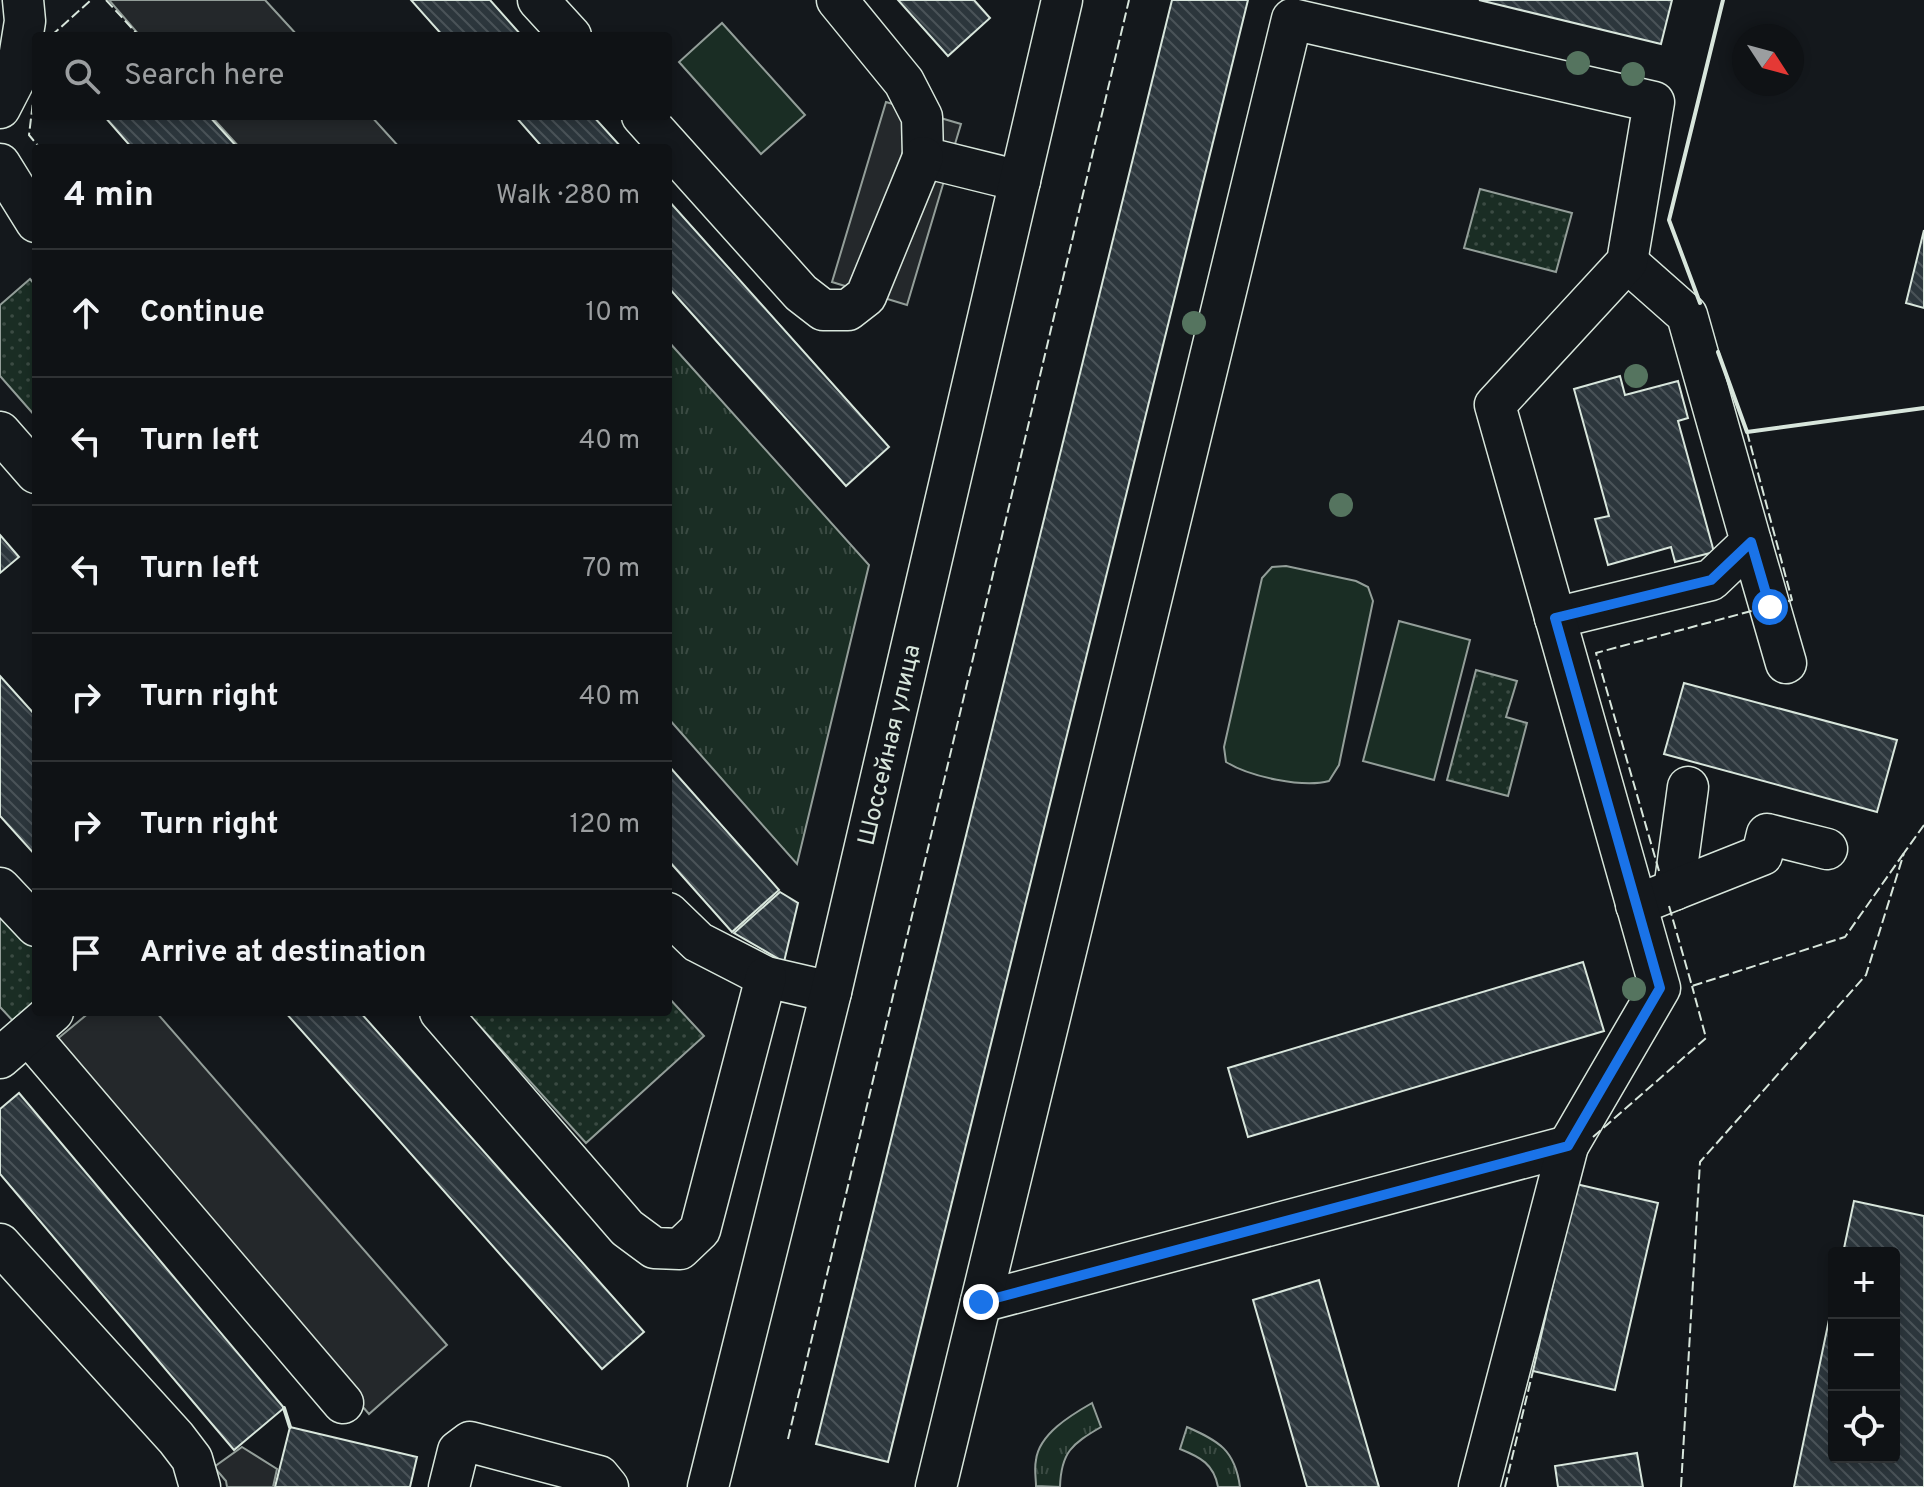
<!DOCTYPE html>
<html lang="en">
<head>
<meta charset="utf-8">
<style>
	:root { --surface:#0f1215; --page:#1d2022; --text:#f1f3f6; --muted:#9b9ea0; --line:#2f3234 }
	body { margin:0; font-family:Overpass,sans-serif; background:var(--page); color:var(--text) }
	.controls { position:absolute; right:24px; bottom:24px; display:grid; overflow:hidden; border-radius:8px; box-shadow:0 4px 12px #0003 }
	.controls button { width:72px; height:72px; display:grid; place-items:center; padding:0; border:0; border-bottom:2px solid var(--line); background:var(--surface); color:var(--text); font:40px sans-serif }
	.compass { position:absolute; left:1732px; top:24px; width:72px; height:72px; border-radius:50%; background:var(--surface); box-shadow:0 4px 12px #0003; rotate:126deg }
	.stop { position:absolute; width:24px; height:24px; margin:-18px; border:6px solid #1a73e8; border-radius:50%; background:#fff }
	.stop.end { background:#1a73e8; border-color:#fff; box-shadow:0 2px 8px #0008 }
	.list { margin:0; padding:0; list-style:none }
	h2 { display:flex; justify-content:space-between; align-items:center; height:104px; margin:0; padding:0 32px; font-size:34px }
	h2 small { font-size:26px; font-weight:400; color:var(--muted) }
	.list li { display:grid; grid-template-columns:52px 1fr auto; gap:24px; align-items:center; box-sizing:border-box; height:128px; padding:0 32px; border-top:2px solid var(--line) }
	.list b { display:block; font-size:30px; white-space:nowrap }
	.list em { font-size:26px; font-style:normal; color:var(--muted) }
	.icon { flex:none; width:44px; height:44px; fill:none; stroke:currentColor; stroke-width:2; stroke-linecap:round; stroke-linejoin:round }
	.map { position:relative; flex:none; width:1924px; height:1487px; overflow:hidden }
	.search { position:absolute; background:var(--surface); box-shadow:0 4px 12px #0003; left:32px; top:32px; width:640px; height:88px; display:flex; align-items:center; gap:20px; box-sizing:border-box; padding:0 28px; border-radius:8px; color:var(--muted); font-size:30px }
	.panel { position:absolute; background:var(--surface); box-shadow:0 4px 12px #0003; left:32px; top:144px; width:640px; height:872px; border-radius:8px }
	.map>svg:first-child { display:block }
	.grass { fill:url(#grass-tufts); stroke:#939e99; stroke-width:2 }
	.park { fill:url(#park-dots); stroke:#939e99; stroke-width:2 }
	.pitch { fill:#1a2d24; stroke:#939e99; stroke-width:2 }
	.parking { fill:#24282b; stroke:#939e99; stroke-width:2 }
	.building { fill:url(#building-back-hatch); stroke:#d8e6dc; stroke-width:2 }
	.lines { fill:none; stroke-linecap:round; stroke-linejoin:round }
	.minor-casing { stroke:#d8e6dc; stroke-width:43 }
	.minor { stroke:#14181c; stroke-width:40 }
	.fence { stroke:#d8e6dc; stroke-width:2; stroke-dasharray:10 4; stroke-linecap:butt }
	.wall { stroke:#d8e6dc; stroke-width:4 }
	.tree { fill:#55745f }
	.route { stroke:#1a73e8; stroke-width:10 }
	.labels { text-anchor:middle; stroke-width:6; stroke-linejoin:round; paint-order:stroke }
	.street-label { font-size:24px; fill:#d8e6dc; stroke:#14181c }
</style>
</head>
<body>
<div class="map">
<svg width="1924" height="1487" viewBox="0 0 1924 1487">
	<defs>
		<pattern id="grass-tufts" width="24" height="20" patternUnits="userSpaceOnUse" patternTransform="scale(2)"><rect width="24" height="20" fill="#1a2d24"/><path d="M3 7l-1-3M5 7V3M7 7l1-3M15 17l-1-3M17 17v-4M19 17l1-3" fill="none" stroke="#3b4b43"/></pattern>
		<pattern id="park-dots" width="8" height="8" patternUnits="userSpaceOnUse" patternTransform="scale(2)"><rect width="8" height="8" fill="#1a2d24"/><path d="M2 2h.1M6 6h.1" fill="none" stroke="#3b4b43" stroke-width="1.8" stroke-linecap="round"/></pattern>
		<pattern id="building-back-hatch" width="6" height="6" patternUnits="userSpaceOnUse" patternTransform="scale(2)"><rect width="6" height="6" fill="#2c363c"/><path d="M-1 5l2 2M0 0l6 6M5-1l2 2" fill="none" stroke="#4a5358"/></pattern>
	</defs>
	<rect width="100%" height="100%" fill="#14181c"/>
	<g class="grass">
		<polygon points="668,341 869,565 797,864 668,718"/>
		<path d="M1092,1403L1101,1427C1072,1444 1061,1452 1060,1487L1036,1486C1036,1478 1034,1469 1036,1460C1039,1434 1071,1415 1092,1403Z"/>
		<path d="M1187,1427C1219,1441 1235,1450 1240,1487H1218C1214,1464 1200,1457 1180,1449Z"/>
	</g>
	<g class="park">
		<polygon points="1480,189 1572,213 1556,272 1464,248"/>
		<polygon points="30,279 36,286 36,417 0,376 0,305"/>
		<polygon points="1476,670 1517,681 1506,717 1527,723 1508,796 1447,780"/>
		<polygon points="0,906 36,945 36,1003 14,1022 0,1007"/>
		<polygon points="668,997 704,1036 586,1143 467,1012 668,1012"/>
	</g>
	<g class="pitch">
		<polygon points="722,23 805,115 761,154 679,62"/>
		<path d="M1286,566L1356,581L1368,587L1373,601L1339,765L1329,781C1303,788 1250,777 1226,762L1224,747L1262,578L1272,567Z"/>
		<polygon points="1399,621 1470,640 1434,780 1363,761"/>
	</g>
	<g class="parking">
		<polygon points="109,0 265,0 298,36 140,36"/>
		<polygon points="886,102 961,124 907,305 832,282"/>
		<polygon points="211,116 371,116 400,148 240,148"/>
		<polygon points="90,1012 156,1012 447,1345 369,1414 50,1045"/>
		<polygon points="242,1447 277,1469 273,1487 227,1487 226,1481 214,1467"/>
	</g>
	<g class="building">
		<polygon points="411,0 490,0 522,36 443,36"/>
		<polygon points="898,0 974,0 990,18 948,56"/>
		<polygon points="1172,0 1248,0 888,1462 816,1444"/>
		<polygon points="1479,0 1672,0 1661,44"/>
		<polygon points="104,116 209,116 238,148 132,148"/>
		<polygon points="515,116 593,116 622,148 543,148"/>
		<polygon points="668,200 889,447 846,486 668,287"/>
		<polygon points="1924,230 1924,308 1906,303"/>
		<polygon points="1620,376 1625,395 1678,381 1688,418 1678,421 1714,552 1675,562 1671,547 1608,565 1595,519 1609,516 1574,389"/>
		<polygon points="0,535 19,557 0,573"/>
		<polygon points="0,676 36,716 36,856 0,816"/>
		<polygon points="1684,683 1897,740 1877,812 1664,754"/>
		<polygon points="668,765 779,890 732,932 668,860"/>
		<polygon points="780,892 798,903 784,962 734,933"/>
		<polygon points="1583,962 1604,1031 1248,1137 1228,1068"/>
		<polygon points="285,1012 360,1012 644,1332 602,1369"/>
		<polygon points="19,1093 284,1408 234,1450 0,1174 0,1109"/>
		<polygon points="1576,1184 1658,1203 1615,1390 1533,1371"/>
		<polygon points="1854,1201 1924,1216 1924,1487 1794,1487 1834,1296 1834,1457 1894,1457 1894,1253 1843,1253"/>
		<polygon points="1319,1280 1337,1342 1379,1487 1307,1487 1253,1300"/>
		<polygon points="290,1427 417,1457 410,1487 275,1487"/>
		<polygon points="1637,1453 1643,1487 1558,1487 1555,1466"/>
	</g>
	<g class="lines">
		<defs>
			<g id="minor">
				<polyline points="538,0 571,36"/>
				<polyline points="837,0 904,82 922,117 923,157 1020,181"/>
				<polyline points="0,108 16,77 25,21 23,0"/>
				<polyline points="642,116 801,293 823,310 848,310 866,296 923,157"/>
				<polyline points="0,164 36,222"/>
				<polyline points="0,432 36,473"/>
				<polyline points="1751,542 1786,663"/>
				<polyline points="1555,618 1711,580 1751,542 1687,315 1627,262"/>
				<polyline points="0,888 36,926"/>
				<polyline points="1674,890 1688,787"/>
				<polyline points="1636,905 1762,855 1767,834 1827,849"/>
				<polyline points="668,913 698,942 766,977 831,992"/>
				<polyline points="440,1012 627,1228 654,1248 680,1249 700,1230 766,977"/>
				<polyline points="28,1034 343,1403"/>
				<polyline points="0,1058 53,1012"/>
				<polyline points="0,1244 176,1438 192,1459 200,1487"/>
				<polyline points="981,1302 1568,1146"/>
				<polyline points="449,1487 458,1451 470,1442 599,1476 608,1487"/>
				<path id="s1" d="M708,1487L831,992L1062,0"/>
				<polyline points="936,1487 1292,19 1654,102 1627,262 1495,405 1660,988 1568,1146 1479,1487"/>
			</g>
		</defs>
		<use href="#minor" class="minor-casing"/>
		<use href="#minor" class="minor"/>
		<g class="fence">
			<polyline points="106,0 139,36"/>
			<polyline points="51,36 91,0"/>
			<polyline points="36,77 29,135 40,148"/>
			<polyline points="1747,432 1792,600 1782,603"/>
			<polyline points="1659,871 1596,653 1755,610"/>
			<polyline points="1669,906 1692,986 1845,937 1904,853"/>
			<polyline points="1593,1137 1706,1038 1692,986"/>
			<polyline points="788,1439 1129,0"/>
			<polyline points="1505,1487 1533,1371"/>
			<polyline points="1681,1487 1700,1162 1866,975 1904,853 1924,825"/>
		</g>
		<g class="wall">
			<polyline points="1700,303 1669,220 1723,0"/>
			<polyline points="1718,352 1747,432 1924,408"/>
			<polyline points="284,1408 290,1427"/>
		</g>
	</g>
	<g class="tree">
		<circle cx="1578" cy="63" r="12"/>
		<circle cx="1633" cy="74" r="12"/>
		<circle cx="1194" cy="323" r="12"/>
		<circle cx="1636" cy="376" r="12"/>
		<circle cx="1341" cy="505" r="12"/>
		<circle cx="1634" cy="989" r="12"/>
	</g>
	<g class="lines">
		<polyline class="route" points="981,1302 1568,1146 1660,988 1555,618 1711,580 1751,542 1770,607"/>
	</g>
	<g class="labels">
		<g class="street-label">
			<text dy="8" stroke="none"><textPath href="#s1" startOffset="764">Шоссейная улица</textPath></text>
		</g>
	</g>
</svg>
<div class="controls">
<button>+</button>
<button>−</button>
<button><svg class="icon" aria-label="locate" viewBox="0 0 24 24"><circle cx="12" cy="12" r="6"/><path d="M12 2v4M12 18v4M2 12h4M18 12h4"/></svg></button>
</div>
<svg class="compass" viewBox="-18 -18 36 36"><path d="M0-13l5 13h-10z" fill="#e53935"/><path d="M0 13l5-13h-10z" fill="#9b9ea0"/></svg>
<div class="stop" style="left:1770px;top:607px"></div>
<div class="stop end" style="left:981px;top:1302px"></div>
<div class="search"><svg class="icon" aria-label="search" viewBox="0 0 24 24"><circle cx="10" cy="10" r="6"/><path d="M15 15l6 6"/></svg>Search here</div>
<section class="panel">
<h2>4 min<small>Walk · 280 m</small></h2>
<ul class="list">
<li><svg class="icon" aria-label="ahead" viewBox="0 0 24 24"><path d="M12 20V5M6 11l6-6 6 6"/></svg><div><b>Continue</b></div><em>10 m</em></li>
<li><svg class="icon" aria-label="left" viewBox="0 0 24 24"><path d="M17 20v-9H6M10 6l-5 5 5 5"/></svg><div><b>Turn left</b></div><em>40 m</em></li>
<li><svg class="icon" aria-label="left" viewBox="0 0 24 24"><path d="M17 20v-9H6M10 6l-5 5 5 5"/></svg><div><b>Turn left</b></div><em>70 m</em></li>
<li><svg class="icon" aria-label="right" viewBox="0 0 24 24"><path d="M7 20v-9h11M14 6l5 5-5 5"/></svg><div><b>Turn right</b></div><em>40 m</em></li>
<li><svg class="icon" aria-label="right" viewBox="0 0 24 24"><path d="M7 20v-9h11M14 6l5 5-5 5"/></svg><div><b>Turn right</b></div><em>120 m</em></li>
<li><svg class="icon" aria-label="arrive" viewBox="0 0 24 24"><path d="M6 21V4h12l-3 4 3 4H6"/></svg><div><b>Arrive at destination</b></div></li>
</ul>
</section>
</div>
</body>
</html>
